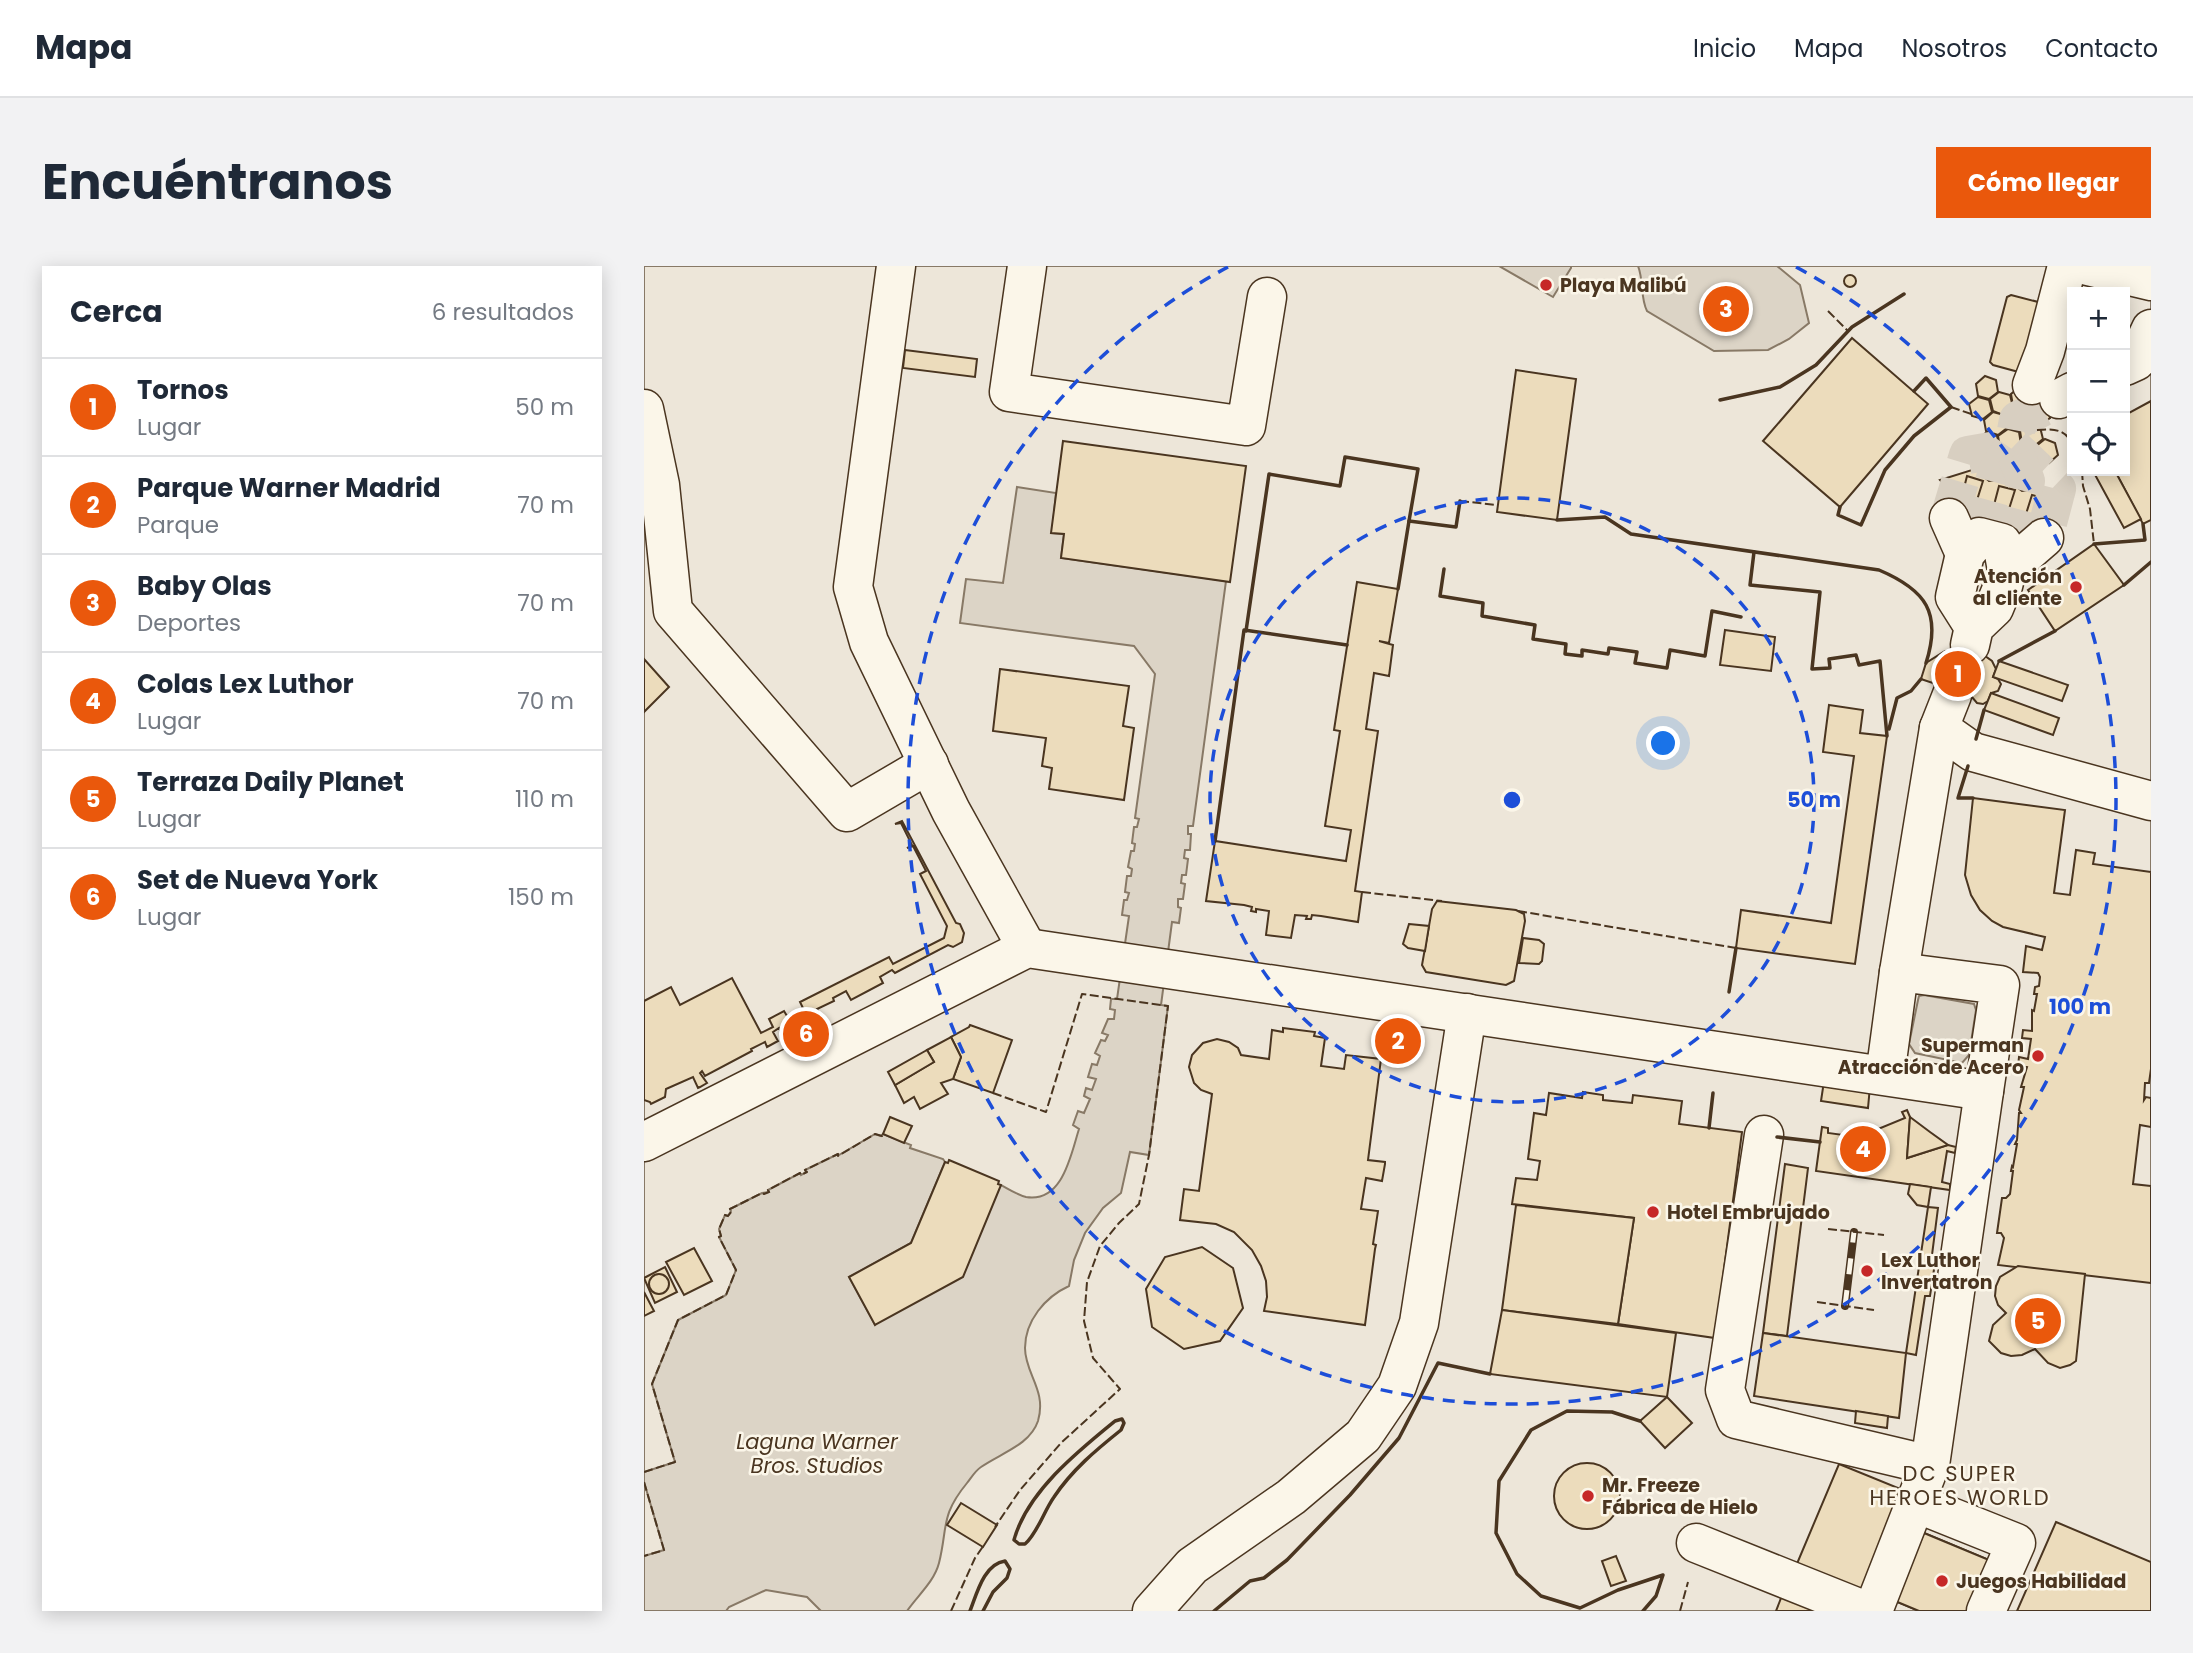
<!DOCTYPE html>
<html lang="es">
<head>
<meta charset="utf-8">
<style>
	:root { --surface:#fff; --page:#f2f2f3; --text:#1f2937; --muted:#747a83; --line:#e0e1e3; --accent:#ea580c }
	body { margin:0; font-family:Poppins,sans-serif; background:var(--page); color:var(--text) }
	.controls { position:absolute; right:21px; top:21px; display:grid; overflow:hidden; border-radius:0px; box-shadow:0 4px 18px #0003 }
	.controls button { width:63px; height:63px; display:grid; place-items:center; padding:0; border:0; border-bottom:2px solid var(--line); background:var(--surface); color:var(--text); font:35px sans-serif }
	.you { position:absolute; left:1020px; top:478px; width:24px; height:24px; margin:-18px; border:5px solid #fff; border-radius:50%; background:#1a73e8; box-shadow:0 0 0 10px #1a73e833 }
	.badge { display:grid; place-items:center; width:46px; height:46px; border-radius:50%; background:var(--accent); color:#fff; font-size:23px; font-weight:700 }
	.pin { position:absolute; translate:-50% -50%; border:4px solid #fff; box-shadow:0 2px 7px #0006 }
	.list { margin:0; padding:0; list-style:none }
	h2 { display:flex; justify-content:space-between; align-items:center; height:91px; margin:0; padding:0 28px; font-size:30px }
	h2 small { font-size:23px; font-weight:400; color:var(--muted) }
	.list li { display:grid; grid-template-columns:46px 1fr auto; gap:21px; align-items:center; box-sizing:border-box; height:98px; padding:0 28px; border-top:2px solid var(--line) }
	.list b { display:block; font-size:26px; white-space:nowrap }
	.list p { margin:0; font-size:23px; white-space:nowrap; color:var(--muted) }
	.list em { font-size:23px; font-style:normal; color:var(--muted) }
	.icon { flex:none; width:38px; height:38px; fill:none; stroke:currentColor; stroke-width:2; stroke-linecap:round; stroke-linejoin:round }
	.map { position:relative; flex:none; width:1507px; height:1345px; overflow:hidden; border-radius:0px }
	header { display:flex; align-items:center; gap:42px; box-sizing:border-box; height:98px; padding:0 35px; background:var(--surface); border-bottom:2px solid var(--line) }
	header strong { font-size:33px }
	nav { display:flex; gap:38px; margin-inline-start:auto; font-size:24px }
	.intro { display:flex; align-items:center; justify-content:space-between; box-sizing:border-box; height:168px; padding:0 42px }
	h1 { margin:0; font-size:49px }
	.button { padding:18px 32px; border-radius:0px; background:var(--accent); color:#fff; font-size:24px; font-weight:700 }
	main { display:flex; gap:42px; padding:0 42px }
	aside { flex:1; background:var(--surface); border-radius:0px; box-shadow:0 4px 18px #0003 }
	.map>svg:first-child { display:block }
	.green { fill:#ede6d9; stroke:#887966; stroke-width:2; fill-rule:evenodd }
	.water { fill:#dcd4c6; stroke:#887966; stroke-width:2 }
	.building { fill:#ecdcbc; stroke:#4a3520; stroke-width:2 }
	.lines { fill:none; stroke-linecap:round; stroke-linejoin:round }
	.minor-tunnel { stroke:#d8cfc1; stroke-width:38; stroke-dasharray:38 19; stroke-linecap:butt }
	.minor-casing { stroke:#4a3520; stroke-width:41 }
	.minor { stroke:#fbf6e9; stroke-width:38 }
	.rail-casing { stroke:#4a3520; stroke-width:8 }
	.rail { stroke:#fbf6e9; stroke-width:5; stroke-dasharray:16; stroke-linecap:butt }
	.fence { stroke:#4a3520; stroke-width:2; stroke-dasharray:9 3.5; stroke-linecap:butt }
	.wall { stroke:#4a3520; stroke-width:3.5 }
	.ring { fill:none; stroke:#1d4ed8; stroke-width:3.5; stroke-dasharray:12 9 }
	.poi-dot { fill:#c62828; stroke:#fbf6e9; stroke-width:2.5 }
	.labels { text-anchor:middle; stroke-width:5; stroke-linejoin:round; paint-order:stroke }
	.poi-label { font-size:19px; font-weight:bold; fill:#4a3520; stroke:#fbf6e9; text-anchor:start }
	.water-label { font-size:21px; font-style:italic; fill:#4a3520; stroke:#fbf6e9 }
	.neighbourhood-label { font-size:21px; letter-spacing:2px; fill:#4a3520; stroke:#fbf6e9 }
	.centre { fill:#1d4ed8; stroke:#fbf6e9; stroke-width:3.5 }
	.ring-label { font-size:21px; text-anchor:middle; font-weight:bold; fill:#1d4ed8; stroke:#fbf6e9; stroke-width:5; stroke-linejoin:round; paint-order:stroke }
</style>
</head>
<body>
<header>
<strong>Mapa</strong>
<nav><a>Inicio</a><a>Mapa</a><a>Nosotros</a><a>Contacto</a></nav>
</header>
<div class="intro"><h1>Encuéntranos</h1><a class="button">Cómo llegar</a></div>
<main>
<aside>
<h2>Cerca<small>6 resultados</small></h2>
<ul class="list">
<li><span class="badge">1</span><div><b>Tornos</b><p>Lugar</p></div><em>50 m</em></li>
<li><span class="badge">2</span><div><b>Parque Warner Madrid</b><p>Parque</p></div><em>70 m</em></li>
<li><span class="badge">3</span><div><b>Baby Olas</b><p>Deportes</p></div><em>70 m</em></li>
<li><span class="badge">4</span><div><b>Colas Lex Luthor</b><p>Lugar</p></div><em>70 m</em></li>
<li><span class="badge">5</span><div><b>Terraza Daily Planet</b><p>Lugar</p></div><em>110 m</em></li>
<li><span class="badge">6</span><div><b>Set de Nueva York</b><p>Lugar</p></div><em>150 m</em></li>
</ul>
</aside>
<div class="map">
<svg width="1507" height="1345" viewBox="0 0 1507 1345">
	<rect width="100%" height="100%" fill="#fbf6e9"/>
	<path class="green" d="M0,0H1507V1345H0ZM1428,26H1481V205H1428Z"/>
	<g class="water">
		<polygon points="855,0 927,0 927,2 909,31"/>
		<path d="M994,0H1133L1156,19L1165,57L1145,73L1124,84L1070,85L1003,45C996,31 1000,15 994,0Z"/>
		<path d="M373,221L412,227L408,267L420,268L417,292L582,315L549,560H544V568H547L546,584H541L540,592L544,593L542,609H538L537,617L541,618L539,633H534V641L537,642L535,657L528,656L517,739L524,740L505,889L486,886L477,927L459,942L441,967L430,994L425,1020C401,1031 381,1055 381,1082C381,1108 403,1124 394,1155C386,1179 357,1187 337,1201C331,1205 327,1212 323,1217C296,1250 304,1261 295,1297C290,1316 274,1329 263,1345H177L163,1331L122,1324L85,1341L82,1345H0V1290L20,1284L0,1216V1206L31,1196L8,1118L34,1054L82,1029L92,1004L75,971L77,970L75,963L81,949L84,950L87,945L86,943L118,927L125,926L124,924L156,907L157,909L162,906L161,904L194,888L195,889L231,868L237,870L239,868L267,879L266,882L299,893L301,896L267,977L205,1011L231,1059L357,919C364,923 374,929 382,931C419,937 427,888 435,863L429,859L434,845L440,847L446,833L440,830L442,822L448,824L452,813L444,811L448,798L453,799L456,790L451,787L457,774L461,775L464,769L458,767L464,753H470L471,744L466,743L467,733H473L485,650L478,649L480,634H483L485,627L481,626L483,610H487L488,603L484,601L487,585H490L491,578L488,577L490,561H493L495,553L491,552L511,408L490,380L316,357L322,313L359,317Z"/>
		<polygon points="1280,729 1330,738 1332,744 1325,789 1318,797 1271,787 1265,778 1274,734 1275,730"/>
	</g>
	<g class="building">
		<circle cx="1206" cy="15" r="6"/>
		<polygon points="1367,29 1402,38 1382,108 1349,99 1346,96 1363,31"/>
		<polygon points="1208,72 1284,138 1196,241 1119,175"/>
		<polygon points="261,84 333,93 331,111 259,102"/>
		<polygon points="872,104 932,113 913,254 853,246"/>
		<polygon points="1341,110 1352,114 1354,126 1345,133 1334,130 1332,118"/>
		<polygon points="1377,120 1390,136 1380,144 1369,140 1367,128"/>
		<polygon points="1355,126 1366,129 1369,141 1359,149 1349,145 1346,133"/>
		<polygon points="1334,131 1345,134 1348,146 1339,153 1328,150 1325,138"/>
		<polygon points="1507,135 1507,254 1499,258 1471,205 1481,205 1481,149"/>
		<polygon points="1392,136 1403,139 1406,152 1396,159 1385,155 1383,144"/>
		<polygon points="1371,141 1382,145 1384,157 1374,165 1363,161 1361,149"/>
		<polygon points="1349,146 1360,149 1363,162 1354,169 1342,165 1340,154"/>
		<polygon points="1385,158 1396,161 1399,173 1389,181 1378,177 1376,165"/>
		<polygon points="1364,163 1375,166 1377,178 1368,186 1356,182 1354,170"/>
		<polygon points="1343,166 1353,170 1356,182 1347,190 1336,186 1333,174"/>
		<polygon points="1401,173 1411,177 1414,189 1405,197 1393,193 1391,181"/>
		<polygon points="419,175 602,200 586,316 417,292 420,268 407,267"/>
		<polygon points="1379,178 1390,182 1392,194 1383,202 1372,198 1370,186"/>
		<polygon points="1331,203 1345,215 1362,213 1378,225 1396,222 1423,248 1386,258 1371,248 1355,249 1339,235 1321,242 1296,214"/>
		<polygon points="1449,205 1471,205 1497,253 1480,262"/>
		<polygon points="1323,210 1339,215 1333,234 1318,230"/>
		<polygon points="1355,220 1371,224 1365,243 1350,239"/>
		<polygon points="1388,229 1403,233 1398,252 1382,248"/>
		<polygon points="1450,278 1480,319 1411,365 1384,324"/>
		<polygon points="713,316 754,323 745,377 735,375 749,379 745,410 730,407 722,463 734,465 711,625 718,626 714,656 677,650 668,649 667,653 662,653 663,650 651,649 647,672 622,669 625,645 612,643 612,646 607,645 608,641 600,639 562,635 571,575 702,595 707,564 681,560 696,465 690,464"/>
		<polygon points="1081,364 1131,371 1127,405 1076,399"/>
		<polygon points="1301,385 1341,390 1348,395 1352,403 1349,411 1354,413 1357,418 1354,425 1347,427 1344,435 1339,438 1333,437 1328,431 1321,439 1296,428 1289,417 1277,413 1282,397"/>
		<polygon points="0,393 25,421 0,446"/>
		<polygon points="1355,395 1424,419 1418,435 1349,411"/>
		<polygon points="356,403 485,420 479,460 490,462 480,534 405,523 408,502 398,500 402,472 349,465"/>
		<polygon points="1347,427 1415,452 1409,469 1340,444"/>
		<polygon points="1185,439 1219,444 1216,467 1243,470 1211,698 1092,682 1097,644 1187,657 1210,490 1179,486"/>
		<polygon points="1329,532 1421,544 1410,627 1426,629 1432,584 1451,587 1449,598 1507,606 1507,803 1505,817 1501,817 1500,834 1502,831 1507,832 1507,861 1496,859 1489,918 1507,920 1507,1017 1354,999 1360,972 1357,967 1353,967 1358,932 1362,932 1366,928 1369,905 1367,905 1368,900 1369,901 1373,878 1371,878 1373,874 1375,847 1377,847 1375,844 1380,821 1377,821 1383,801 1374,800 1375,791 1384,793 1387,773 1378,772 1379,764 1388,765 1388,744 1390,745 1393,728 1390,728 1391,721 1395,720 1396,711 1394,707 1379,706 1382,680 1398,684 1401,671 1359,661 1348,655 1336,644 1327,629 1321,609"/>
		<polygon points="258,555 312,657 316,658 320,667 318,676 309,681 304,679 251,707 248,704 236,711 239,717 207,734 202,725 189,732 190,735 173,743 178,754 141,772 135,762 129,766 134,775 123,781 121,776 107,783 108,785 61,810 58,805 56,807 63,817 56,821 54,822 49,811 22,823 21,831 7,838 6,836 0,834 0,735 27,721 36,739 88,712 117,767 129,761 125,753 140,745 143,750 159,742 156,736 245,691 249,698 300,672 303,660 276,608 282,605 269,580 263,582 268,579 257,557 251,558"/>
		<polygon points="793,635 872,644 880,648 881,655 870,715 862,719 782,706 778,699 788,643"/>
		<polygon points="765,658 785,660 781,685 764,682 759,678"/>
		<polygon points="879,672 895,674 900,678 898,695 895,698 875,697"/>
		<polygon points="326,759 368,774 349,827 309,813 317,791 307,771 325,761"/>
		<polygon points="639,762 671,766 670,770 681,772 677,800 700,803 702,789 737,793 724,894 741,896 741,898 738,915 722,912 717,943 734,945 729,978 732,979 731,983 721,1059 620,1045 623,1031 622,1015 617,1000 608,984 590,966 572,958 536,954 540,923 555,925 568,828 557,824 550,817 545,801 548,789 559,777 573,773 585,776 594,782 597,789 625,793 628,764 639,766"/>
		<polygon points="307,771 317,791 309,813 297,817 304,828 276,843 270,831 260,837 251,819 290,796 283,784"/>
		<polygon points="283,784 290,796 251,819 244,806"/>
		<polygon points="1180,815 1226,820 1224,842 1177,835"/>
		<polygon points="939,826 959,829 959,834 988,837 989,829 1038,835 1035,858 1098,866 1071,1072 974,1058 990,952 868,938 872,912 893,914 896,895 884,893 890,847 902,849 905,827 938,832"/>
		<polygon points="1263,844 1266,851 1263,892 1304,879 1312,881 1311,887 1303,885 1298,916 1306,918 1306,924 1172,905 1178,861 1184,862 1184,867 1206,870 1207,864 1212,865 1213,871 1222,868 1220,863 1225,862 1227,866 1261,852 1258,846"/>
		<polygon points="246,851 268,860 260,877 239,868"/>
		<polygon points="1266,851 1286,866 1304,879 1263,892"/>
		<polygon points="305,894 355,915 354,918 357,919 319,1011 231,1059 205,1011 267,977 301,896 304,897"/>
		<polygon points="1141,898 1164,902 1143,1070 1119,1067"/>
		<polygon points="1266,918 1287,921 1284,941 1273,939 1264,928"/>
		<polygon points="872,939 990,952 974,1058 858,1044"/>
		<polygon points="1284,941 1294,942 1288,989 1292,990 1286,1030 1281,1030 1272,1089 1262,1087"/>
		<polygon points="558,981 589,1002 599,1042 576,1075 540,1083 508,1061 502,1023 521,991"/>
		<polygon points="50,982 68,1015 40,1029 22,996"/>
		<polygon points="1374,1000 1441,1008 1432,1095 1426,1099 1416,1102 1404,1097 1391,1083 1378,1089 1367,1090 1357,1087 1345,1075 1349,1059 1362,1047 1354,1039 1351,1030 1352,1020 1356,1011"/>
		<polygon points="21,1001 33,1026 11,1037 0,1012"/>
		<circle cx="15" cy="1018" r="10"/>
		<polygon points="0,1026 10,1045 0,1050"/>
		<polygon points="858,1044 1032,1067 1023,1131 846,1108"/>
		<polygon points="1119,1067 1262,1087 1255,1152 1110,1130"/>
		<polygon points="1023,1131 1048,1157 1021,1182 996,1155"/>
		<polygon points="1212,1145 1244,1150 1243,1162 1211,1157"/>
		<circle cx="943" cy="1230" r="33"/>
		<polygon points="1195,1198 1259,1224 1217,1326 1152,1300"/>
		<polygon points="317,1237 353,1259 339,1281 303,1259"/>
		<polygon points="1412,1256 1507,1296 1507,1345 1373,1345"/>
		<polygon points="1280,1267 1345,1294 1323,1345 1275,1345 1251,1335"/>
		<polygon points="1280,1267 1345,1294 1323,1345 1275,1345 1251,1335"/>
		<polygon points="972,1290 982,1315 967,1320 958,1295"/>
		<polygon points="1139,1327 1181,1345 1132,1345"/>
	</g>
	<g class="lines">
		<g class="minor-tunnel">
			<polyline points="1369,181 1413,223 1400,272"/>
			<polyline points="1305,252 1324,189 1369,181"/>
			<polyline points="1335,271 1353,205 1369,181 1374,154 1415,133"/>
			<polyline points="1358,277 1371,256 1382,215 1369,181"/>
			<polyline points="1308,429 1326,379"/>
		</g>
		<defs>
			<g id="minor">
				<polyline points="252,0 209,321 225,376 307,545 383,682"/>
				<polyline points="383,0 365,126 602,160 623,31"/>
				<polyline points="1444,0 1507,15"/>
				<polyline points="1481,100 1492,95 1507,63"/>
				<polyline points="1388,119 1401,85 1423,0"/>
				<polyline points="1415,133 1428,126"/>
				<polyline points="0,143 16,219 29,345 203,546 285,498"/>
				<polyline points="1305,252 1321,288"/>
				<polyline points="1363,304 1400,272"/>
				<polyline points="1326,379 1330,361 1311,331 1321,288 1335,271 1358,277 1363,304 1359,320 1350,342 1330,361"/>
				<polyline points="1295,462 1329,486 1507,535"/>
				<polyline points="1255,706 1295,462 1308,429"/>
				<polyline points="1120,869 1081,1124 1092,1153 1286,1199"/>
				<polyline points="0,876 383,682 1340,825 1356,719 1255,706 1241,810"/>
				<polyline points="1272,1237 1372,1277 1342,1345"/>
				<polyline points="1052,1277 1222,1345"/>
				<polyline points="508,1345 548,1300 647,1231 719,1170 753,1120 775,1057 823,747"/>
				<polyline points="1229,1345 1286,1199 1340,825"/>
			</g>
		</defs>
		<use href="#minor" class="minor-casing"/>
		<use href="#minor" class="minor"/>
		<defs>
			<polyline id="rail" points="1201,1040 1210,966"/>
		</defs>
		<use href="#rail" class="rail-casing"/>
		<use href="#rail" class="rail"/>
		<g class="fence">
			<polyline points="1184,45 1204,65"/>
			<polyline points="1307,141 1330,149"/>
			<path d="M1393,164C1408,163 1420,162 1428,177"/>
			<polyline points="1438,205 1439,220 1446,243 1450,278"/>
			<polyline points="816,235 853,239"/>
			<polyline points="718,626 798,635"/>
			<polyline points="874,645 1092,682"/>
			<polyline points="349,827 402,846 438,728 524,740 505,889 495,938 475,957 456,980 443,1016 440,1055 449,1092 476,1123 417,1177 376,1224 351,1261"/>
			<polyline points="1184,963 1240,969"/>
			<polyline points="1173,1036 1230,1044"/>
			<polyline points="0,1206 31,1196 8,1118 34,1054 82,1029 92,1004 75,971 77,970 75,963 81,949 84,950 88,945 86,943 118,927 120,928 125,926 124,924 156,907 157,909 163,906 161,904 194,888 194,890 231,868 238,870 239,868"/>
			<polyline points="0,1216 20,1284 0,1290"/>
			<polyline points="307,1345 331,1292 340,1279"/>
			<polyline points="1036,1345 1044,1316"/>
		</g>
		<g class="wall">
			<polyline points="1076,134 1136,121 1172,99 1208,61 1260,28"/>
			<polyline points="1196,241 1194,249 1217,259 1241,204 1270,170 1307,141 1282,112 1270,125"/>
			<path d="M913,254L961,251L987,268L1235,304C1282,324 1298,347 1282,397"/>
			<polyline points="1450,278 1501,274 1499,258"/>
			<polyline points="1110,286 1106,319 1176,326 1168,403 1186,402 1185,393 1212,389 1215,399 1236,395 1243,470"/>
			<polyline points="800,303 796,330 839,337 838,350 891,359 889,373 922,378 921,388 938,390 938,384 964,388 965,382 993,386 991,397 1023,402 1026,384 1061,390 1068,345 1097,351"/>
			<polyline points="1480,319 1507,296"/>
			<polyline points="754,323 765,255 812,261 816,235"/>
			<polyline points="602,365 625,208 696,220 701,191 774,203 765,255"/>
			<polyline points="1355,395 1411,365"/>
			<polyline points="1245,463 1253,432 1267,425 1277,413"/>
			<polyline points="1332,473 1340,444"/>
			<polyline points="1324,500 1314,532 1329,532"/>
			<polyline points="571,575 600,364 703,379"/>
			<polyline points="1085,726 1092,682"/>
			<polyline points="1065,862 1069,827"/>
			<polyline points="1133,871 1176,876"/>
			<path d="M478,1153L480,1157L477,1164C452,1184 428,1204 410,1231C400,1245 393,1268 381,1278H375L370,1274C383,1226 434,1185 471,1155Z"/>
			<polyline points="996,1155 968,1146 923,1145 887,1164 855,1215 852,1267 873,1308 897,1330 936,1342 974,1324 1019,1309 1012,1330 999,1345"/>
			<path d="M326,1345C333,1327 340,1298 361,1295L366,1303L363,1312L349,1326L339,1345"/>
			<polyline points="570,1345 606,1315 620,1312 643,1294 706,1229 755,1172 794,1097 846,1108"/>
		</g>
	</g>
	<g class="ring">
		<circle cx="868" cy="534" r="302"/>
		<path d="M1152 1A604 604 0 1 1 584 1"/>
	</g>
	<g class="poi-dot">
		<circle cx="902" cy="19" r="7"/>
		<circle cx="1432" cy="321" r="7"/>
		<circle cx="1394" cy="790" r="7"/>
		<circle cx="1009" cy="946" r="7"/>
		<circle cx="1223" cy="1005" r="7"/>
		<circle cx="944" cy="1230" r="7"/>
		<circle cx="1298" cy="1315" r="7"/>
	</g>
	<g class="labels">
		<g class="poi-label">
			<text x="916" y="26">Playa Malibú</text>
			<text x="1418" y="317" text-anchor="end">Atención<tspan x="1418" dy="22">al cliente</tspan></text>
			<text x="1380" y="786" text-anchor="end">Superman<tspan x="1380" dy="22">Atracción de Acero</tspan></text>
			<text x="1023" y="953">Hotel Embrujado</text>
			<text x="1237" y="1001">Lex Luthor<tspan x="1237" dy="22">Invertatron</tspan></text>
			<text x="958" y="1226">Mr. Freeze<tspan x="958" dy="22">Fábrica de Hielo</tspan></text>
			<text x="1312" y="1322">Juegos Habilidad</text>
		</g>
		<g class="water-label">
			<text x="173" y="1183">Laguna Warner<tspan x="173" dy="24">Bros. Studios</tspan></text>
		</g>
		<g class="neighbourhood-label">
			<text x="1316" y="1215">DC SUPER<tspan x="1316" dy="24">HEROES WORLD</tspan></text>
		</g>
	</g>
	<circle cx="868" cy="534" r="10" class="centre"/>
	<g class="ring-label">
		<text x="1170" y="541">50 m</text>
		<text x="1436" y="748">100 m</text>
	</g>
</svg>
<div class="controls">
<button>+</button>
<button>−</button>
<button><svg class="icon" aria-label="locate" viewBox="0 0 24 24"><circle cx="12" cy="12" r="6"/><path d="M12 2v4M12 18v4M2 12h4M18 12h4"/></svg></button>
</div>
<div class="you"></div>
<div class="pin badge" style="left:1314px;top:408px">1</div>
<div class="pin badge" style="left:754px;top:775px">2</div>
<div class="pin badge" style="left:1082px;top:43px">3</div>
<div class="pin badge" style="left:1219px;top:883px">4</div>
<div class="pin badge" style="left:1394px;top:1055px">5</div>
<div class="pin badge" style="left:162px;top:768px">6</div>
</div>
</main>
</body>
</html>
